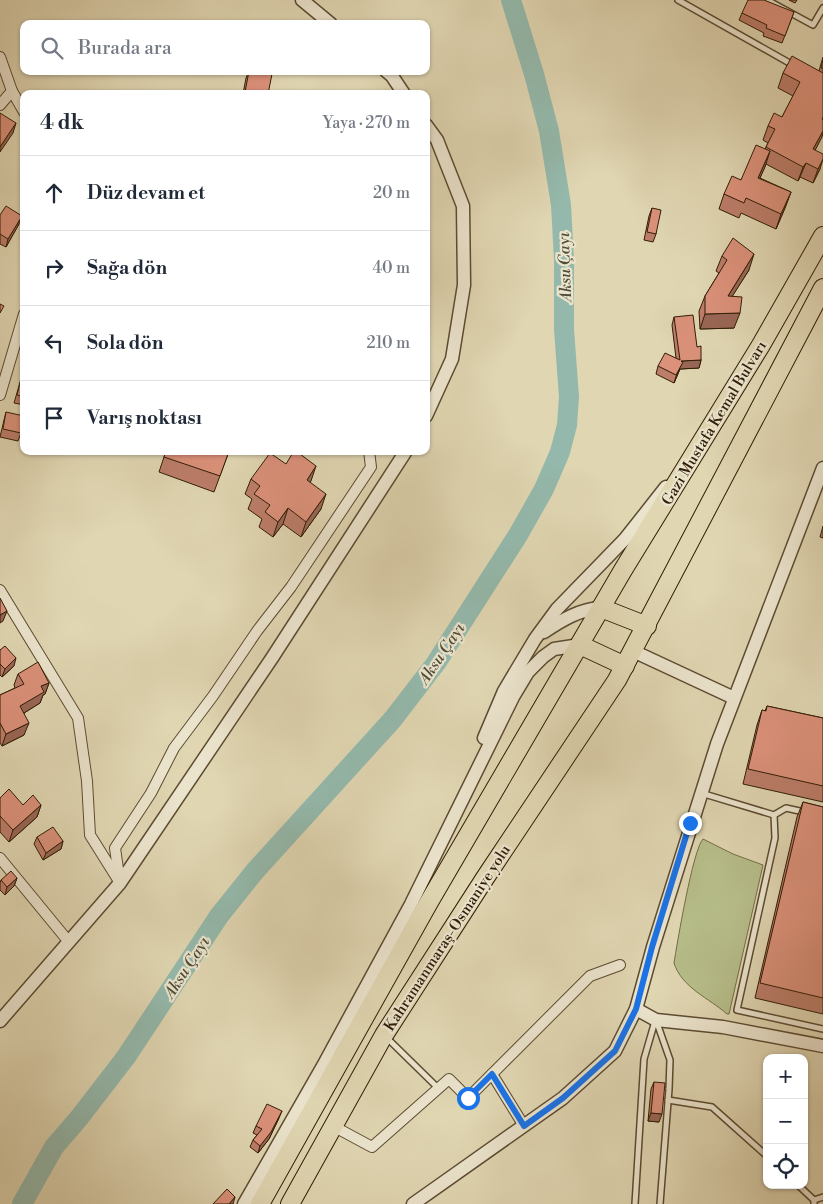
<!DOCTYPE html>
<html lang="tr">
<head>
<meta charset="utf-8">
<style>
	:root { --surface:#fff; --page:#f2f2f3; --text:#1f2937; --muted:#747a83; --line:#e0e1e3 }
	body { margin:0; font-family:"Libre Bodoni",serif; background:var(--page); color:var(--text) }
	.controls { position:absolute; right:15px; bottom:15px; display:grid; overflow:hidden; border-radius:10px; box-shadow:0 1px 4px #0004 }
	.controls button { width:45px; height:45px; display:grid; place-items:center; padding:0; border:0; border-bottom:1px solid var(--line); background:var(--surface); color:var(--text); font:25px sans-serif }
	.stop { position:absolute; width:15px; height:15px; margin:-11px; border:4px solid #1a73e8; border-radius:50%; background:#fff }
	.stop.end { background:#1a73e8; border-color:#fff; box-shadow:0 1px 5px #0008 }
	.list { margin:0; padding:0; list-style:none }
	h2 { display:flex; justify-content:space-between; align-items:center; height:65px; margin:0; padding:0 20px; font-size:21px }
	h2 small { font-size:16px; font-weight:400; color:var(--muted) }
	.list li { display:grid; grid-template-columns:32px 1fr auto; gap:15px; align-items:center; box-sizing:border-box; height:75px; padding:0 20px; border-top:1px solid var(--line) }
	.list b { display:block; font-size:19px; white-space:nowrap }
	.list em { font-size:16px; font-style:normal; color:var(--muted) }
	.icon { flex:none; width:28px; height:28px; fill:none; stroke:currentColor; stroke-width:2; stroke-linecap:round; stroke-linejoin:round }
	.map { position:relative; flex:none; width:823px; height:1204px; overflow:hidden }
	.search { position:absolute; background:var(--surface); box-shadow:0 1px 4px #0004; left:20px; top:20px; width:410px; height:55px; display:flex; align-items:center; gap:12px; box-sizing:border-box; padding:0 18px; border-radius:10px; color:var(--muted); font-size:19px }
	.panel { position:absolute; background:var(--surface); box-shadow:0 1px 4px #0004; left:20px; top:90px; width:410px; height:365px; border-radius:10px }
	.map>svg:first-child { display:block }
	.green { fill:#b6bd89; stroke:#736d48 }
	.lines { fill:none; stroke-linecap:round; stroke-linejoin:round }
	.river { stroke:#94b9ac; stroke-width:20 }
	.service-casing { stroke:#5c4b31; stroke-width:8 }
	.minor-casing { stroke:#5c4b31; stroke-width:12 }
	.tertiary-casing { stroke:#5c4b31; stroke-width:15 }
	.trunk-casing { stroke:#301d06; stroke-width:20 }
	.service { stroke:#ebe4cd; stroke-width:5 }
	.minor { stroke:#ebe4cd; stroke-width:10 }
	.tertiary { stroke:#ebe4cd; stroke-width:12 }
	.trunk { stroke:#e0d6b2; stroke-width:18 }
	.wall { fill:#bc7d69; stroke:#301d06 }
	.shaded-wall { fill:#965; stroke:#301d06 }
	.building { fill:#db917a; stroke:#301d06 }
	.route { stroke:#1a73e8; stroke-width:6 }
	.labels { text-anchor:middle; stroke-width:4.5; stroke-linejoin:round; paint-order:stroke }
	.street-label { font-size:15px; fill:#301d06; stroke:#ebe4cd }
	.water-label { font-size:16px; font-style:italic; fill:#4e4c38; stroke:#ebe4cd }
</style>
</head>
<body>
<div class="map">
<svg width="823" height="1204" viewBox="0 0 823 1204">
	<rect width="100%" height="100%" fill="#e0d6b2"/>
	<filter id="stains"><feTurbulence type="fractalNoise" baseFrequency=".004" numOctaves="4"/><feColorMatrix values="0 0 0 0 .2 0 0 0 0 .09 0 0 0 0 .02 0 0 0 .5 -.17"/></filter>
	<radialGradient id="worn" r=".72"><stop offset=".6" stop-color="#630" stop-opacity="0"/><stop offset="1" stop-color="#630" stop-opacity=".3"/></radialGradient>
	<path class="green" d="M703,839L733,854L763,865L729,1014H727C709,998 682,988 674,963C677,944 693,849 703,839Z"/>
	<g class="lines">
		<polyline class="river" points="22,1204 54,1147 79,1118 126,1057 219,916 255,871 393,719 436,663 518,535 544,489 560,452 567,425 569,397 564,329 564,260 561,205 549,131 534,74 511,0"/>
		<defs>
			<g id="service">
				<polyline points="678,0 793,65"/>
				<polyline points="767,0 813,25 823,8"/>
				<polyline points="701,793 774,815 786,808 804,812"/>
				<polyline points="774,815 775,838 737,1010 823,1029"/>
				<polyline points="656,1020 670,1060 669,1089 660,1204"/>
				<polyline points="386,1037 438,1088"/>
				<polyline points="668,1100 712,1107 767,1156"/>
				<polyline points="798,1185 814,1200 814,1204"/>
				<polyline points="814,1200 823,1197"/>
				<polyline points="635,1204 644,1059 655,1021"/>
			</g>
			<g id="minor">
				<polyline points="0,57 12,91 24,112"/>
				<polyline points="0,105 12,91"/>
				<polyline points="0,395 24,314"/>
				<polyline points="0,590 78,718 87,781 90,835 117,878"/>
				<polyline points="0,858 69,942"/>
				<polyline points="120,883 115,848 151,793 174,748 213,696 257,631 291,587 371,467 369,451"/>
				<polyline points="492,1074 524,1126"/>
				<polyline points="333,1126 372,1147 449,1079 468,1098 590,976 620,965"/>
			</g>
			<g id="tertiary">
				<polyline points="302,0 331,24"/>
				<polyline points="386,71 392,76 404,94"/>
				<polyline points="426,125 437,140 463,206 464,285 452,359 426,416"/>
				<path d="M544,632C562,620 580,609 601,608"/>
				<polyline points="633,651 734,698"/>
				<polyline points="484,738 504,691 535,639 557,609 625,539 666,487"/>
				<polyline points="636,1009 656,1020 723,1027 823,1046"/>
				<polyline points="0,1021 120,883 272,658 406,451"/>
				<polyline points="244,1204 323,1066 411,904 513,697 528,672 543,657 554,649 580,645"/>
				<polyline points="413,1204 563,1098 615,1051 636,1009 653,947 717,744 823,468"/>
			</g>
			<g id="trunk">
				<polyline points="601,608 647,626"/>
				<polyline points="580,645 625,666"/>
				<polyline points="260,1204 429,902 623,570 761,345 823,236"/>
				<polyline points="290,1204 384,1035 485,878 617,680 823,288"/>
			</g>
		</defs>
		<use href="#service" class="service-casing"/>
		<use href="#minor" class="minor-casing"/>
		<use href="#tertiary" class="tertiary-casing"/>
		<use href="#trunk" class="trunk-casing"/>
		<use href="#service" class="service"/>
		<use href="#minor" class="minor"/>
		<use href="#tertiary" class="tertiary"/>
		<use href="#trunk" class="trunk"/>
	</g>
	<g class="wall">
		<polygon points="789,0 797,0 795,3"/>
		<polygon points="794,12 782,43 763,36 764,33 739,20 742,13"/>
		<polygon points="823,57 823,134 815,150 820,169 813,183 800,177 798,181 766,164 760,178 791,192 785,208 776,229 741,213 739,218 719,209 724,194 741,180 765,149 768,143 763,140 768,126 782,117 793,96 778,88 783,73 819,71"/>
		<polygon points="249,71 268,94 243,94 246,78"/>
		<polygon points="652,208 656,234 653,242 644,240 649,216"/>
		<polygon points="0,215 19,224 6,247 0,244"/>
		<polygon points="722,256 749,270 732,296 734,328 700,329 699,311 705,296 719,273 716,271"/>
		<polygon points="674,317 697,347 701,360 699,368 680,369 674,383 656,374 658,366 676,358 672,325"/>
		<polygon points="21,379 24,380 24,405 14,403"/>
		<polygon points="6,412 21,433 18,441 0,437 4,420"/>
		<polygon points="166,451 228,454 214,492 159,472"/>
		<polygon points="251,479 311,481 310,482 321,509 301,537 283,524 273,537 259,527 262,519 248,509 252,499 245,494"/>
		<polygon points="823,526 823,538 820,537"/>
		<polygon points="0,650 14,666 2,677 0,675"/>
		<polygon points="18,674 49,683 45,694 43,695 40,703 24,713 24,735 2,746 0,743 0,695 15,688 14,685"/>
		<polygon points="767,706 823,718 823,802 743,784 757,725 762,710 765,711"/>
		<polygon points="0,798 23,805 41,805 37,817 9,842 0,832"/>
		<polygon points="803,802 823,807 823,1014 755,998 797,817"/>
		<polygon points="37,837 63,841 61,849 43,860 34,844"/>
		<polygon points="17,878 14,886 5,895 0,890 0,883 1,880"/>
		<polygon points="654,1082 659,1122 648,1121 651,1089"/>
		<polygon points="279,1118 269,1139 258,1153 250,1147 253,1140 257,1135 253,1133 256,1126"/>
	</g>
	<g class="shaded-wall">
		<polygon points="16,123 13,133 0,152 0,147"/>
		<polygon points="823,131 822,137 808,164 813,149"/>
		<polygon points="770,151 765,167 753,193 758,178"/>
		<polygon points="823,159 820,169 813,183 818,169"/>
		<polygon points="806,163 800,177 798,181 803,167"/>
		<polygon points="791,192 785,208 776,229 781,214"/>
		<polygon points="22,216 19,224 6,247 8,239"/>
		<polygon points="754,254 749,270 723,311 728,296"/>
		<polygon points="740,313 734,328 700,329 705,314"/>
		<polygon points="701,360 699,368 680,369 674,383 681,361"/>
		<polygon points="316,466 311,481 301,495 307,480"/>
		<polygon points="326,494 321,509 301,537 306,522"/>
		<polygon points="288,508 283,524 273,537 278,522"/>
		<polygon points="7,611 3,621 0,623 0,615"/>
		<polygon points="16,658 14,666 2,677 5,669"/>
		<polygon points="49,683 45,694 43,695 40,703 16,718 20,706 41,686"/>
		<polygon points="29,723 24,735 2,746 6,734"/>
		<polygon points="41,805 37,817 9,842 13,830"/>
		<polygon points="63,841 61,849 43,860 46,853"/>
		<polygon points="17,878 14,886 5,895 7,887"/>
		<polygon points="282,1111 279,1118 269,1139 258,1153 260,1146"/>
		<polygon points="651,1113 662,1114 659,1122 648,1121"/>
		<polygon points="235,1197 233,1204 229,1204"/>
	</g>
	<g class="building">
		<polygon points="748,0 764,0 794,12 785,36 766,28 767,25 742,13"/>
		<polygon points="792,56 823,73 823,117 822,119 823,120 823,131 813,149 823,154 823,159 818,169 806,163 803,167 766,147 775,129 768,126 774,113 782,117 800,82 783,73"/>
		<polygon points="823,59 823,68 821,68"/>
		<polygon points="249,71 256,71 272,74 268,94 251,94 245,92"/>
		<polygon points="0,113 16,123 0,147"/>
		<polygon points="756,145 770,151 758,178 791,192 781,214 746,198 744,203 724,194 732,176 741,180"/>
		<polygon points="6,206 22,216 8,239 0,234 0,215"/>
		<polygon points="652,208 661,210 656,234 647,232"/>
		<polygon points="733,238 754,254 728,296 742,297 740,313 705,314 705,296 727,260 722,256"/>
		<polygon points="0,304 4,306 0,313"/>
		<polygon points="693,315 697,347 701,346 701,360 681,361 683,362 676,375 658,366 665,353 680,360 674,317"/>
		<polygon points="21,379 24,380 24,397 17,395"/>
		<polygon points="6,412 24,416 24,421 21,433 3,429"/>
		<polygon points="166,451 219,451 228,454 220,476 164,457"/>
		<polygon points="294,451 296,451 316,466 307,480 326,494 306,522 288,508 278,522 265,512 270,505 254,494 260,486 251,479 270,453 286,464"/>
		<polygon points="0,598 7,611 0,615"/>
		<polygon points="5,646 16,658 5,669 0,664 0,650"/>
		<polygon points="38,662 49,683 41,686 44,692 20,706 29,723 6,734 0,723 0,695 24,684 18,674"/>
		<polygon points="767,706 823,718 823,786 748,769 762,710 766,711"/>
		<polygon points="9,789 23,805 33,795 41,805 13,830 0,816 0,798"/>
		<polygon points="803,802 823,807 823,998 760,983"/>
		<polygon points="53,827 63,841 46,853 37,837"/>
		<polygon points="11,871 17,878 7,887 1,880"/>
		<polygon points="654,1082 665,1083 662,1114 651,1113"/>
		<polygon points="267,1104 282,1111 271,1132 260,1146 253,1140 262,1129 256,1126"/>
		<polygon points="227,1189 235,1197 229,1204 213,1204"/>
	</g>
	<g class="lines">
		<polyline class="route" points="468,1098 492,1074 524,1126 563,1098 615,1051 636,1009 652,947 690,823"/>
	</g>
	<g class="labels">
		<g class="street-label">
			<text transform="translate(714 423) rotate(-59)" y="5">Gazi Mustafa Kemal Bulvarı</text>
			<text transform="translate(447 938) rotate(-57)" y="5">Kahramanmaraş-Osmaniye yolu</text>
		</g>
		<g class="water-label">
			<text transform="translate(564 267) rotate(-92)" y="6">Aksu Çayı</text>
			<text transform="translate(441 653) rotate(-56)" y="6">Aksu Çayı</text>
			<text transform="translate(186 967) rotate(-57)" y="6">Aksu Çayı</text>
		</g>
	</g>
	<rect width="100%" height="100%" filter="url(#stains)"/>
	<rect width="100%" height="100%" fill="url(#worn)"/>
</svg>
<div class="controls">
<button>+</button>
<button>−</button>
<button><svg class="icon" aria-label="locate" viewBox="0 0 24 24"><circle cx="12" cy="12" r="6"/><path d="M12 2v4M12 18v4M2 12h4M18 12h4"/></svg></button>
</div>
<div class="stop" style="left:468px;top:1098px"></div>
<div class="stop end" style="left:690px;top:823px"></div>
<div class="search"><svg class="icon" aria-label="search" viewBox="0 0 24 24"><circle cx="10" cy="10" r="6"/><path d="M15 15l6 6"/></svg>Burada ara</div>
<section class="panel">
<h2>4 dk<small>Yaya · 270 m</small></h2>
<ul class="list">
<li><svg class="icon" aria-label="ahead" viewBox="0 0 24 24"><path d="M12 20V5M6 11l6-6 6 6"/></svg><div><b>Düz devam et</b></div><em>20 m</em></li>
<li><svg class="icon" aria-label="right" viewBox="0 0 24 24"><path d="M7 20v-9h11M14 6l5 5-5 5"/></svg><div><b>Sağa dön</b></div><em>40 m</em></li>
<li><svg class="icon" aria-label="left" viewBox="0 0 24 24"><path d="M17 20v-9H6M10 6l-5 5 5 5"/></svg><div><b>Sola dön</b></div><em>210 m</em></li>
<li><svg class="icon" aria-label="arrive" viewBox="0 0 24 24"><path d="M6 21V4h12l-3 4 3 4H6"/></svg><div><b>Varış noktası</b></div></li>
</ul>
</section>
</div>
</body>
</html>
